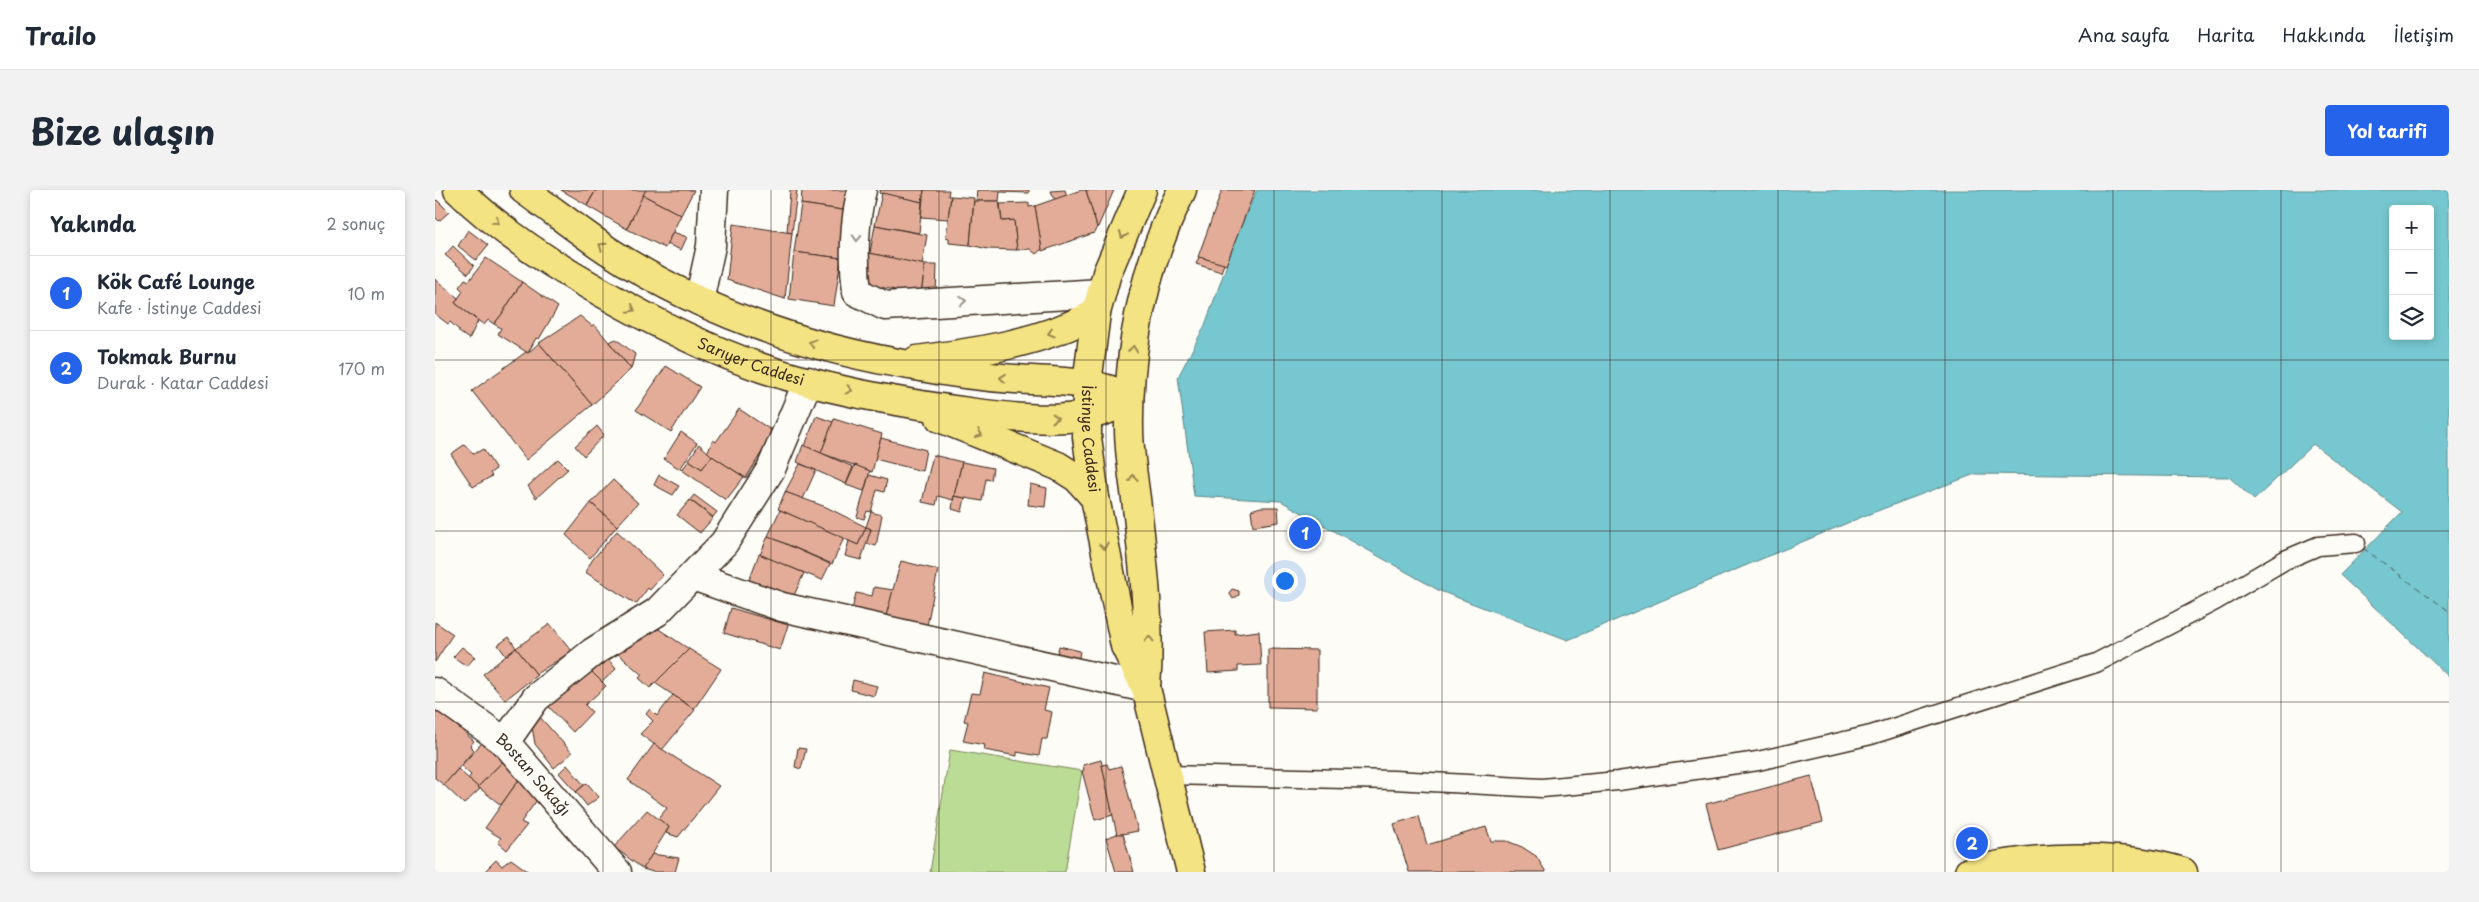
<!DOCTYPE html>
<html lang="tr">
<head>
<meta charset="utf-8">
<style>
	:root { --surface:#fff; --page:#f2f2f3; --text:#1f2937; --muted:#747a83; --line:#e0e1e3; --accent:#2563eb }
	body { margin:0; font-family:"Playpen Sans",sans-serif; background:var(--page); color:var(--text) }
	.controls { position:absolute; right:15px; top:15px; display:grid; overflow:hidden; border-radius:5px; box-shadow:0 2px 8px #0003 }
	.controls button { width:45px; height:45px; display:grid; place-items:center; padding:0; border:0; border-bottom:1px solid var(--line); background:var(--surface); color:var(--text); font:25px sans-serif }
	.you { position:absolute; left:849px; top:390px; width:18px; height:18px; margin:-12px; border:4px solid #fff; border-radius:50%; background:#1a73e8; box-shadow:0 0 0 8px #1a73e833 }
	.badge { display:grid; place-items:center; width:32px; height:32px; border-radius:50%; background:var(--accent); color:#fff; font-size:16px; font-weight:700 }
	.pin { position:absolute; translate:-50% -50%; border:2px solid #fff; box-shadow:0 1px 5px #0006 }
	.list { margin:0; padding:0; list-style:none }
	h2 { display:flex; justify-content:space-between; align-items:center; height:65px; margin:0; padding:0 20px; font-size:21px }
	h2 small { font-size:16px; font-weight:400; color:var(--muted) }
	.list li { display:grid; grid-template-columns:32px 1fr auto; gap:15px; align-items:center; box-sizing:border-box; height:75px; padding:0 20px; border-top:1px solid var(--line) }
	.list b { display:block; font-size:19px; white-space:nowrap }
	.list p { margin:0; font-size:16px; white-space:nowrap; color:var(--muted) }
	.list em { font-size:16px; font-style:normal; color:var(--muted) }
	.icon { flex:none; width:28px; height:28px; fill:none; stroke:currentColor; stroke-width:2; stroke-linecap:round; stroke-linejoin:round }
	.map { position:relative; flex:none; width:2014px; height:682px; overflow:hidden; border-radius:5px }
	header { display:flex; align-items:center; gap:30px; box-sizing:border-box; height:70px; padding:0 25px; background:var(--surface); border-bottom:1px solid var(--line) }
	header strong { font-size:24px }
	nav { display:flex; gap:28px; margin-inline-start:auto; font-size:18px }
	.intro { display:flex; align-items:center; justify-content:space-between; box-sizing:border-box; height:120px; padding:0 30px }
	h1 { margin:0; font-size:35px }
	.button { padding:12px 22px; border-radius:5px; background:var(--accent); color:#fff; font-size:18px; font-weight:700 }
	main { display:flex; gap:30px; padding:0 30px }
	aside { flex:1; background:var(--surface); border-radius:5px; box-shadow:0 2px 8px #0003 }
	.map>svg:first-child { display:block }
	.green { fill:#bbdc95; stroke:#7b835a }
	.water { fill:#76c7cf; stroke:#5e8888; fill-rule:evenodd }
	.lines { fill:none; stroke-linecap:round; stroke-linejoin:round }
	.ferry { stroke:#4d5953; stroke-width:1; stroke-dasharray:6 5; stroke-linecap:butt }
	.building { fill:#e3ac99; stroke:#3b2a1e }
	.service-casing { stroke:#3b2a1e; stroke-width:21 }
	.minor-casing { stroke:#3b2a1e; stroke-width:31 }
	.primary-casing { stroke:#3b2a1e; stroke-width:31 }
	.service { stroke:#fdfcf7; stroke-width:18 }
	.minor { stroke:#fdfcf7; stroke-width:28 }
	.primary { stroke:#f4e382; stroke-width:28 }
	.oneway { stroke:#988650 }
	.oneway2 { stroke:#9c938a }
	.grid { fill:none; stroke:#3b2a1e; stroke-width:1; stroke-opacity:0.55 }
	.labels { text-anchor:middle; stroke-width:5; stroke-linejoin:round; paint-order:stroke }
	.street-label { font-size:15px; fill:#3b2a1e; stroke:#fdfcf7 }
</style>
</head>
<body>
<header>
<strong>Trailo</strong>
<nav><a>Ana sayfa</a><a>Harita</a><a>Hakkında</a><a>İletişim</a></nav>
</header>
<div class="intro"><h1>Bize ulaşın</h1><a class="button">Yol tarifi</a></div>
<main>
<aside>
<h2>Yakında<small>2 sonuç</small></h2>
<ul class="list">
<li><span class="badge">1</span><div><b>Kök Café Lounge</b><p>Kafe · İstinye Caddesi</p></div><em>10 m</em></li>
<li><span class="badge">2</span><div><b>Tokmak Burnu</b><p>Durak · Katar Caddesi</p></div><em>170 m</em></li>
</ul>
</aside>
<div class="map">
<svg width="2014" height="682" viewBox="0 0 2014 682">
	<rect width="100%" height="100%" fill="#fdfcf7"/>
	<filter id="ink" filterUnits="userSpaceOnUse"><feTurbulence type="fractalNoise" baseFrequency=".02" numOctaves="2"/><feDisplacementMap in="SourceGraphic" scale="10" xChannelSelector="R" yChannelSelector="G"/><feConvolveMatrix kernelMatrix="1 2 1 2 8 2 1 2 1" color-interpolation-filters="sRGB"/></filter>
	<g filter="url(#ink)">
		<polygon class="green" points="515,560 647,581 630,682 495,682"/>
		<path class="water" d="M822,0H2014V487L1905,385L1967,322L1878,254L1819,310L1794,287L1540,284L1429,326L1133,450L1005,401L846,311L759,306L743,187L770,135L804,41ZM1958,19H1995V146H1958Z"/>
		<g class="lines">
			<polyline class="ferry" points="1928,358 2014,421"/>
		</g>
		<g class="building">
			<polygon points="126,0 161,0 152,15"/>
			<polygon points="161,0 211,0 192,39 152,16"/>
			<polygon points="211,0 259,0 246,25 208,5"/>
			<polygon points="355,0 362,0 357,43 352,42"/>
			<polygon points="367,0 416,0 414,21 366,14"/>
			<polygon points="445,0 489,0 487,12 444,3"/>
			<polygon points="489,0 514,0 513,6 516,6 513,29 486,27"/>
			<polygon points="542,0 594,0 594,3 565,2 564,11 541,11"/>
			<polygon points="630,0 632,6 620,10 616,1"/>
			<polygon points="646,0 651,0 662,37 659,43 607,61 600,16"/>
			<polygon points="651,0 679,0 663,37 662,37"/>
			<polygon points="787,0 820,0 791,75 763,67"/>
			<polygon points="447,3 487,12 484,43 440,35"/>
			<polygon points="208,5 246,25 230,58 192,39"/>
			<polygon points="516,6 539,8 535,55 514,53 514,48 511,47"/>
			<polygon points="2,10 14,22 4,31 0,27 0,12"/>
			<polygon points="539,11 564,11 567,31 579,30 582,60 553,59 535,55"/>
			<polygon points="594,13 594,17 600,16 607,59 601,64 595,59 582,60 579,30 567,31 565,14"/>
			<polygon points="366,14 414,21 406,68 359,62"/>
			<polygon points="298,34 357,43 350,109 292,90"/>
			<polygon points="440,35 492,45 487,75 435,63"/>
			<polygon points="33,40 53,55 41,70 23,56"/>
			<polygon points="238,42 252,47 246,60 232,54"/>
			<polygon points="18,56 39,76 33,84 10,65"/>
			<polygon points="359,62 406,68 399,116 354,109"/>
			<polygon points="430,62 490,75 486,105 424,93"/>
			<polygon points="764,67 789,74 786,82 761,74"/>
			<polygon points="51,68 87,92 67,124 59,134 53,130 49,135 20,113 28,101 24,97 30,89 34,91"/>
			<polygon points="490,75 502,75 501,106 486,105"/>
			<polygon points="0,89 23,108 20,113 43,131 34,149 24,142 24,140 15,132 13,134 0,124"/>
			<polygon points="87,92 123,117 104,149 101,148 93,163 63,144 66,138 59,134 67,124"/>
			<polygon points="145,126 157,136 159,134 196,179 157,215 104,153"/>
			<polygon points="181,149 200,164 196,179 174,152"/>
			<polygon points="104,153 157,215 91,270 37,201 91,162 93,163"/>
			<polygon points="231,176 265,197 236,242 201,220"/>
			<polygon points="304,219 339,242 311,288 272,263 278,250 281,252"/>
			<polygon points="381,226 398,232 386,263 370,256"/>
			<polygon points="399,229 447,244 437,282 386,263"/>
			<polygon points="162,236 169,245 149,266 140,256"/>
			<polygon points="246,242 262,253 245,279 229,269"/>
			<polygon points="446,248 491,260 487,281 440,269"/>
			<polygon points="264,254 277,266 267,279 254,270"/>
			<polygon points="29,255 39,264 48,259 61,279 55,283 57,286 38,297 16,264"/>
			<polygon points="368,255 418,277 411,294 362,272"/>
			<polygon points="498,265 527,272 518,310 503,306 501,315 487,312"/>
			<polygon points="277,266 309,287 291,310 247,280 254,270 267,279"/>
			<polygon points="123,269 133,279 101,308 93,296"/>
			<polygon points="527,272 558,278 556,290 551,289 547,311 519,306"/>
			<polygon points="365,274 381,280 368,309 350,302"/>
			<polygon points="420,275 435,281 429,301 411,295"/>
			<polygon points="224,285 244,296 238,305 219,295"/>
			<polygon points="434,285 452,290 449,302 442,300 436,322 432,321 429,329 422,327"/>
			<polygon points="178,290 203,313 182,336 156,313"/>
			<polygon points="595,294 612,298 610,317 593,315"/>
			<polygon points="350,302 391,317 431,337 423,355 343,319"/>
			<polygon points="259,305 282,322 278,327 255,310"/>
			<polygon points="519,306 530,308 527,322 517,319"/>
			<polygon points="255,310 278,328 265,343 242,325"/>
			<polygon points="156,313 182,336 155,368 131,345"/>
			<polygon points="826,317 843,317 844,332 818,336 816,320"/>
			<polygon points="345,320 409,348 397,374 333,346"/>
			<polygon points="436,322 447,325 441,356 431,353 436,339 431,337"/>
			<polygon points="431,337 436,339 426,370 410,366 414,351 423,355"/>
			<polygon points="182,341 228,385 215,400 213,398 201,414 150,382 158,369"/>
			<polygon points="333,346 395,374 387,390 325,365"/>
			<polygon points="324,364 369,383 357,410 311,398"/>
			<polygon points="466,371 503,380 490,446 448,435"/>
			<polygon points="439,397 458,400 449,433 416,424 421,403 437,406"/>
			<polygon points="797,399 804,401 804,405 798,409 794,403"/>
			<polygon points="296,418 353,435 345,460 289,443"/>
			<polygon points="0,432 18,444 0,472"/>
			<polygon points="115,434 137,461 101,484 81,458"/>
			<polygon points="216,434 254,459 215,498 204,488 207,485 181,462"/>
			<polygon points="800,440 800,444 824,441 826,475 803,476 803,481 773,483 770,442"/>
			<polygon points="74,447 81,458 71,466 63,455"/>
			<polygon points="624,456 645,461 643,474 621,469"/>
			<polygon points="27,457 40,467 32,476 18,467"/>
			<polygon points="81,458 102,485 70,510 48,484"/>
			<polygon points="254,459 286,479 259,519 220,493"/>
			<polygon points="833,459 882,460 882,518 833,517"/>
			<polygon points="173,469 181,479 167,492 157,482"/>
			<polygon points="156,481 171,496 150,515 157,522 138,542 112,515"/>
			<polygon points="550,483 614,498 609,520 617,522 612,549 607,549 604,566 582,562 582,566 549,560 550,555 528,551 533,532 529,531 536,503 545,504"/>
			<polygon points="418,490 442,496 439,506 416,500"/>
			<polygon points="238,505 260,520 227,560 205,544 218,531 211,524 215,519 222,526"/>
			<polygon points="0,517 39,551 35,556 39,560 9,595 0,588"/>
			<polygon points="104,526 137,563 119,578 100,554 97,536"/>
			<polygon points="55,544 73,566 43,597 33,589 36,585 26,576"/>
			<polygon points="219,554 284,596 243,647 231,643 234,637 223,629 232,618 193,590"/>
			<polygon points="363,558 371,559 366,579 360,577"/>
			<polygon points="73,566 90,581 66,615 43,597"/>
			<polygon points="666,570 678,625 660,630 647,581 649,580 648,575"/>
			<polygon points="672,574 674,579 686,576 703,641 682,645 667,575"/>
			<polygon points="132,575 149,595 141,602 124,583"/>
			<polygon points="23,579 45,599 29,614 9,595"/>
			<polygon points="90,581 110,599 86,632 92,635 72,660 63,652 66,648 50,638"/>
			<polygon points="1376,586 1388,632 1283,660 1271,614"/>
			<polygon points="152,593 164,607 152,616 141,602"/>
			<polygon points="212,620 234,637 208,679 179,657"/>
			<polygon points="984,626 992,655 1051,637 1056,651 1072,651 1087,657 1101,666 1111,682 974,682 959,634"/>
			<polygon points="682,644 688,644 699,682 681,682 671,648"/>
			<polygon points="217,664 244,668 240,682 218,682 208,679"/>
			<polygon points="76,669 94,682 49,682 61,670 67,676"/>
		</g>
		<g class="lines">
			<defs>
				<polyline id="service" points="731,585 959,590 1107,598 1183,591 1323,571 1436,545 1661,473 1780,411 1850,370 1883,356 1921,353"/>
				<g id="minor">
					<path d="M427,0C419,31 418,70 422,102L450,116L666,103"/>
					<polyline points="264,111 276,56 279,0"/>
					<polyline points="258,386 347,417 711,498"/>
					<path id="s1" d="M0,502L70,552L182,682"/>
					<polyline points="70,552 101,508 158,462 222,422 289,353 336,279 373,191"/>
				</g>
				<g id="primary">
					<path id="s2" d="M23,0C64,40 114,73 164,101C216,131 270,158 327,178C394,201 471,214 541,223C588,229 655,237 694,208"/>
					<path d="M89,0C117,20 144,41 172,60C268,123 374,159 486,177C517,183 548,187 580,189C619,192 659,189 694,208"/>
					<path id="s3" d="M707,0L672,83L661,123L652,194V247L660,308L690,456L711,498L756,682"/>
					<path d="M482,170C542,162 607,153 661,123"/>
					<polyline points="505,228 623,276 642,288 660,308"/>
					<path d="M711,498C716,437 709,378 702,317C699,291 694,264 694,238C693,155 710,74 747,0"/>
					<path d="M1534,682C1595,665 1688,663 1748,682"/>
				</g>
			</defs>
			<use href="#service" class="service-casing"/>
			<use href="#minor" class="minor-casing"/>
			<use href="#primary" class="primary-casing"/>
			<use href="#service" class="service"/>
			<use href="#minor" class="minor"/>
			<use href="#primary" class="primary"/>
		</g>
		<defs><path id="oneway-chevron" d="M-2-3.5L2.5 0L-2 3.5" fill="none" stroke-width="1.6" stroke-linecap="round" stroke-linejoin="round" transform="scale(1.25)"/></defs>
		<g class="oneway">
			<use href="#oneway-chevron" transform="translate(61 31) rotate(40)"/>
			<use href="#oneway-chevron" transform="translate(688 45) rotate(113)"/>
			<use href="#oneway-chevron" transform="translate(167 56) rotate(-145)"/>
			<use href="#oneway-chevron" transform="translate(197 119) rotate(28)"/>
			<use href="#oneway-chevron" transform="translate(616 143) rotate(163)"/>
			<use href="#oneway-chevron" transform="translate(377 153) rotate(-164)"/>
			<use href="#oneway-chevron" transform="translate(698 159) rotate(-83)"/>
			<use href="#oneway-chevron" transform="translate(568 188) rotate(-174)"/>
			<use href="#oneway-chevron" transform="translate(414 200) rotate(13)"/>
			<use href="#oneway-chevron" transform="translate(620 228) rotate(1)"/>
			<use href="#oneway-chevron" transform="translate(544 244) rotate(22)"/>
			<use href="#oneway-chevron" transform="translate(698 288) rotate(-97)"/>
			<use href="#oneway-chevron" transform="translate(669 356) rotate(78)"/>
			<use href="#oneway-chevron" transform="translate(714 449) rotate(-91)"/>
		</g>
		<g class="oneway2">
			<use href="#oneway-chevron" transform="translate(422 48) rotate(93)"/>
			<use href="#oneway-chevron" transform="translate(528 111) rotate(-3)"/>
		</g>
	</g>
	<path class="grid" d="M168,0V682M336,0V682M504,0V682M671,0V682M839,0V682M1007,0V682M1175,0V682M1343,0V682M1510,0V682M1678,0V682M1846,0V682M0,170H2014M0,341H2014M0,512H2014"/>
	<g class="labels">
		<g class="street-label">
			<text dy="5" stroke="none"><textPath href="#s2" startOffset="342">Sarıyer Caddesi</textPath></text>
			<text dy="5" stroke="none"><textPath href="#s3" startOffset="258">İstinye Caddesi</textPath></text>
			<text dy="5" stroke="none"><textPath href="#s1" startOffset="129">Bostan Sokağı</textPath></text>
		</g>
	</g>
</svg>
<div class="controls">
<button>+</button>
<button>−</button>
<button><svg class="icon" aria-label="layers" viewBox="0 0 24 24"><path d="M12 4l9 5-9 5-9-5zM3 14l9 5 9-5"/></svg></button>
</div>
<div class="you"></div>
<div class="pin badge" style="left:870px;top:343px">1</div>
<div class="pin badge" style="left:1537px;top:653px">2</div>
</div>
</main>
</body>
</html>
